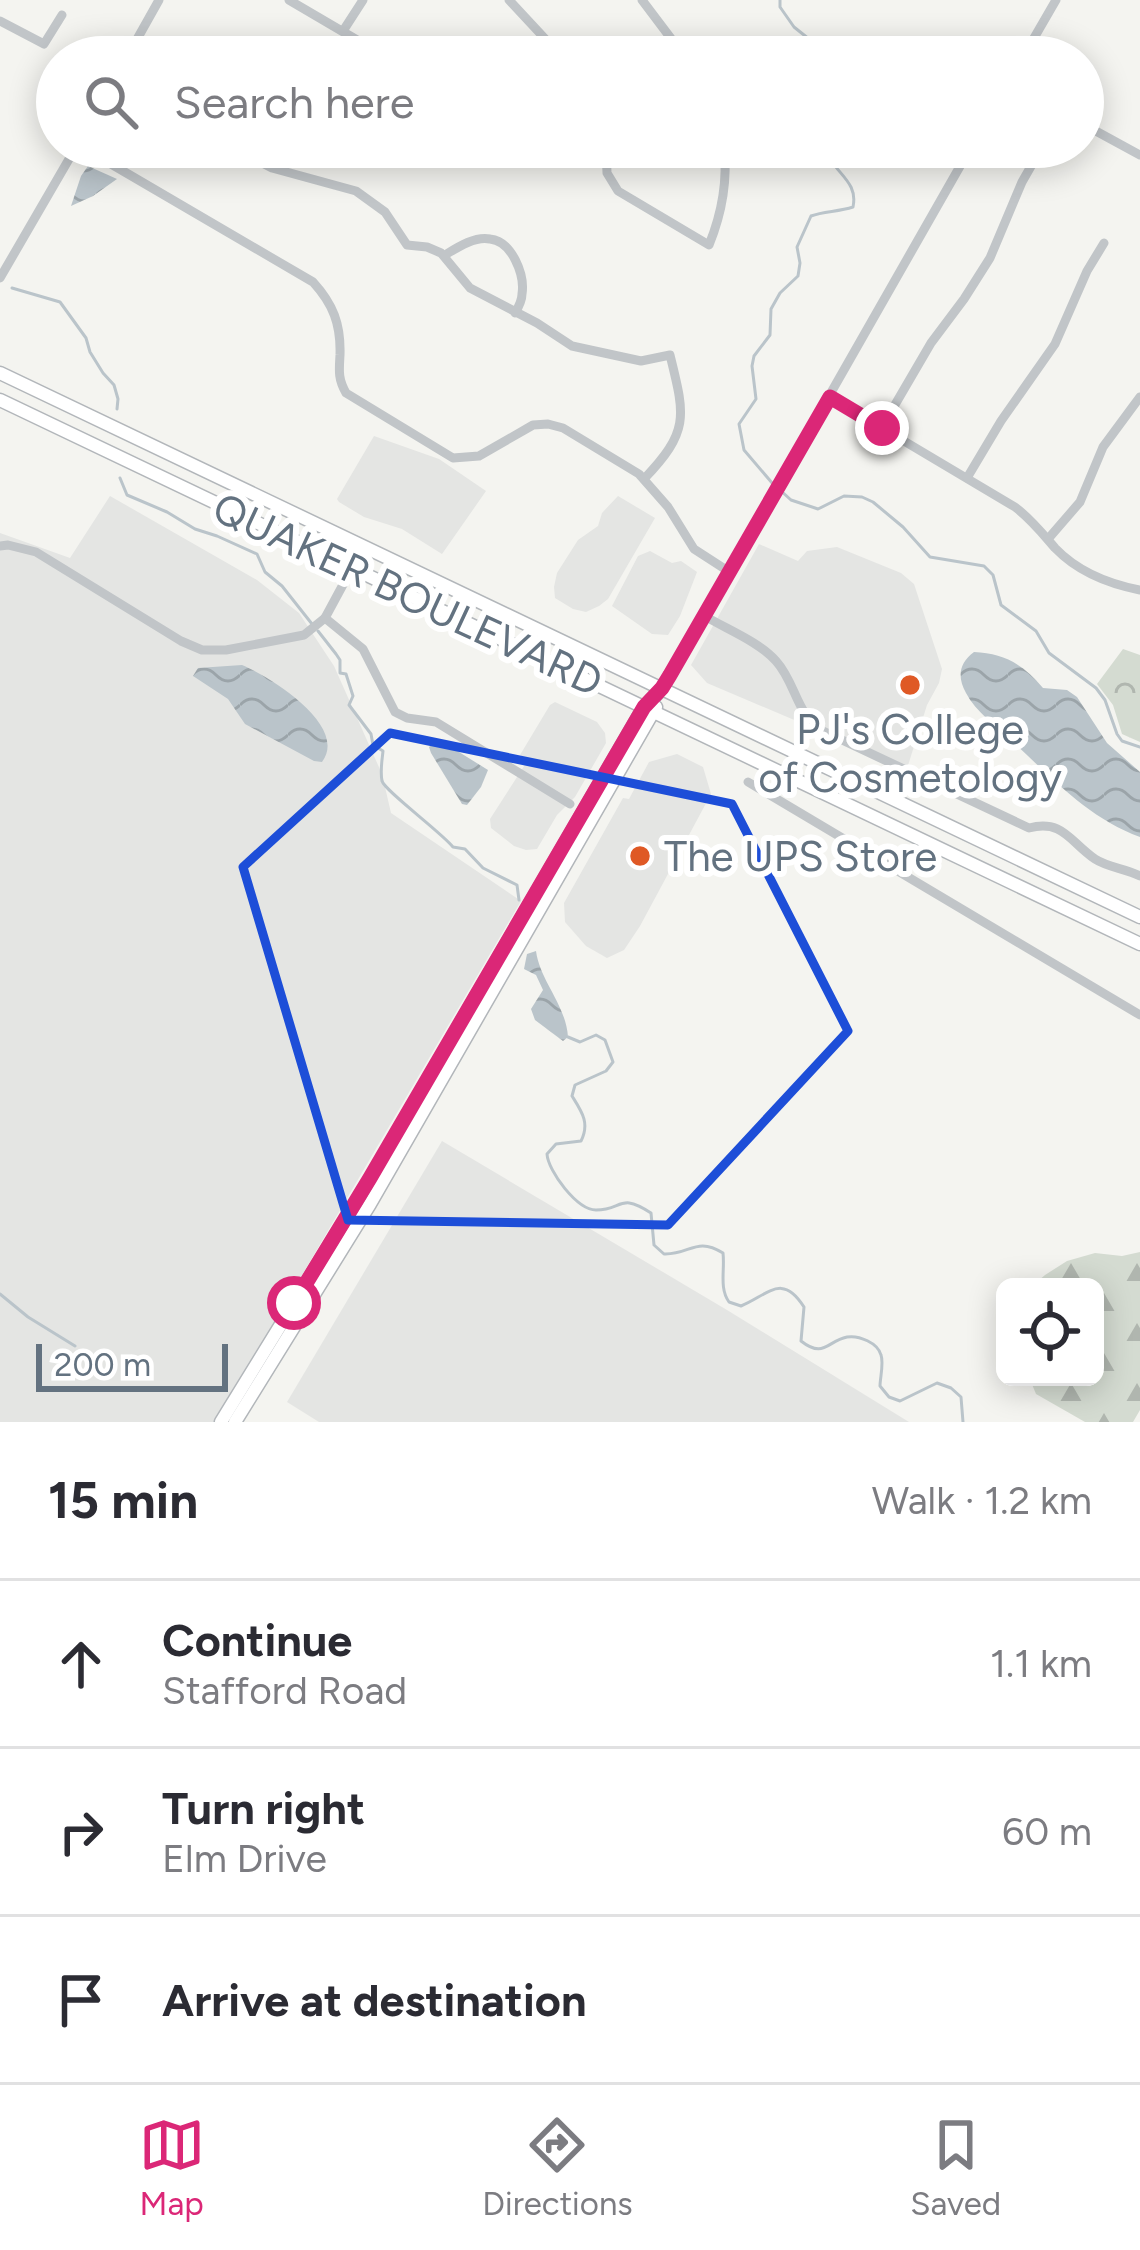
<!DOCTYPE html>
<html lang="en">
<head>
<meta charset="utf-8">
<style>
	:root { --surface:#fff; --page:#f2f2f3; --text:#2b2b33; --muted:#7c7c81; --line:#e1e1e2; --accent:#db2777 }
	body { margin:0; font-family:Figtree,sans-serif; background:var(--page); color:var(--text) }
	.controls { position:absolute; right:36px; bottom:36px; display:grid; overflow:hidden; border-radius:18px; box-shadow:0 6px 30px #0003 }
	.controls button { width:108px; height:108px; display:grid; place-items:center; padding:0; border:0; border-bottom:3px solid var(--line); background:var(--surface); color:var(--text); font:60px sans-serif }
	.scale { position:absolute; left:36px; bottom:30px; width:192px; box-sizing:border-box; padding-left:12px; border:6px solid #637280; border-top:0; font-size:33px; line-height:42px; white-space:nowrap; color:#637280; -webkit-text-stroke:9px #fff; paint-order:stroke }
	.stop { position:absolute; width:36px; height:36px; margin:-27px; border:9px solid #db2777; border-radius:50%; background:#fff }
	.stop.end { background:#db2777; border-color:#fff; box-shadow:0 3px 12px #0008 }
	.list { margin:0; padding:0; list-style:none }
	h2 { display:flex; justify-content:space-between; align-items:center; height:156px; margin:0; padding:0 48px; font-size:51px }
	h2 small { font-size:39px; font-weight:400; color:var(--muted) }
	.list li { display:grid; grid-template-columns:78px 1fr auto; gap:36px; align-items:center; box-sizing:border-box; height:168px; padding:0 48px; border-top:3px solid var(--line) }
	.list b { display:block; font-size:45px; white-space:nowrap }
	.list p { margin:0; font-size:39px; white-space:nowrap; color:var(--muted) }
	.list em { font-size:39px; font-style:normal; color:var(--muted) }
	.icon { flex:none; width:66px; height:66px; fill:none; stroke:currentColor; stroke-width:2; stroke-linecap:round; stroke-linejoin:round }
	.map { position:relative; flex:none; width:1140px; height:1422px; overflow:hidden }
	.search { position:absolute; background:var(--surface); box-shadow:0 6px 30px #0003; left:36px; right:36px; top:36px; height:132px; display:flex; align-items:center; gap:30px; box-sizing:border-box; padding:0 42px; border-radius:66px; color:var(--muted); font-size:45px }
	.sheet { height:660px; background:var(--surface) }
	nav { display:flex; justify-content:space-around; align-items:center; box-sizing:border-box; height:168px; border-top:3px solid var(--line); background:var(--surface); font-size:33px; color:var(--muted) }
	nav a { display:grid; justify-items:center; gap:6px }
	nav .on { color:var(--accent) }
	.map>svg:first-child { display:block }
	.built { fill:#e4e5e3 }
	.forest { fill:url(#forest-firs) }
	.park { fill:url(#park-crowns) }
	.water { fill:url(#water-waves) }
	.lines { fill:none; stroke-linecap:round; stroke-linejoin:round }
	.stream { stroke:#bac4ca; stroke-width:3 }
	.major-casing { stroke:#b2b6ba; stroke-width:15 }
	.minor { stroke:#c1c5c8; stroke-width:9 }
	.major { stroke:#fff; stroke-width:12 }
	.route { stroke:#db2777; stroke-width:15 }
	.marked { fill:none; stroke:#1d4ed8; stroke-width:9; stroke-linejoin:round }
	.poi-dot { fill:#df5925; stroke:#fff; stroke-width:4.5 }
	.labels { text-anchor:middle; stroke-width:12; stroke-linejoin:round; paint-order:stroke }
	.street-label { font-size:42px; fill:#637280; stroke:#fff }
	.poi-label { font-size:42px; fill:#637280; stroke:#fff }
</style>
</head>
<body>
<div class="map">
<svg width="1140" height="1422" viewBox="0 0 1140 1422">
	<defs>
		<pattern id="forest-firs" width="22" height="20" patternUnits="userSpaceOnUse" patternTransform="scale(3)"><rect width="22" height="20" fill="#d4dbd1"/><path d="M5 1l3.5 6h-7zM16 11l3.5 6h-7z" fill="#b0b6af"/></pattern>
		<pattern id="park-crowns" width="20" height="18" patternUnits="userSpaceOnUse" patternTransform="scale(3)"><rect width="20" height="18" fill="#d4dbd1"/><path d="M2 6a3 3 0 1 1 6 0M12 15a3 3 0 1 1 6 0" fill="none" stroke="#b0b6af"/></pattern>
		<pattern id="water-waves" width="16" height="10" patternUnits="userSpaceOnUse" patternTransform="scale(3)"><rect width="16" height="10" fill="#bac4ca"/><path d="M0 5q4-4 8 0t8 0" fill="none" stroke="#9ba4a9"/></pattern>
	</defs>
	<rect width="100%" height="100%" fill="#f4f4f0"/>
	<g class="built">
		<polygon points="374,436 439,459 486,491 442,554 402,529 364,517 339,502 337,499"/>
		<polygon points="110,496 257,580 299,613 334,666 382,774 391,813 521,901 216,1422 0,1422 0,533 70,558"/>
		<polygon points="618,496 655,518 608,599 599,606 586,612 573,609 555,598 554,587 557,573 578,540 598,526 602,513"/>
		<polygon points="759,544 798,561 807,551 837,547 901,573 914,584 942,669 939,683 927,705 905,775 806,725 707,683 691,665"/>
		<polygon points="650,551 672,563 681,561 697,572 680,616 668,635 652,634 612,606 638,556"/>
		<polygon points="555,702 597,722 605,733 606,743 575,797 557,815 537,849 526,850 514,846 491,828 490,819 528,760 520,755 550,705"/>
		<polygon points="677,754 703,767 711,794 640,926 624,950 607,958 586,946 565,922 564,903 623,798 629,799 649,762"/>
		<polygon points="442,1141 727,1310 909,1422 319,1422 287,1402"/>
	</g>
	<polygon class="forest" points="1140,1252 1140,1410 1133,1422 1085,1422 1036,1394 1029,1377 1095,1377 1095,1287 1031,1287 1045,1275 1067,1261 1095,1253 1122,1256"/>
	<polygon class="park" points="1123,649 1140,655 1140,742 1122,734 1113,705 1097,684"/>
	<g class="water">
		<polygon points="88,166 117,179 93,196 71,206 81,176"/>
		<path d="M974,652C1004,653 1024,665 1043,688L1067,690L1077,697L1107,743L1140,772V837C1088,818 1051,777 1012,741C996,726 976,712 966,693C957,677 959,663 974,652Z"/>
		<path d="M242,665C271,677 349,726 322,762L314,761L245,724L228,699L193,676L198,668Z"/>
		<polygon points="438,739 488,770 481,787 467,805 462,804 431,753 429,747"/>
		<path d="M536,951C540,981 566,1005 568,1037L563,1041L535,1020L531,1009L543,990L536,975L524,969L527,954Z"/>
	</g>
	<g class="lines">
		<g class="stream">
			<polyline points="780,0 780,7 794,27 819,47 821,57"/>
			<polyline points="12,288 60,302 86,338 90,352 103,373 114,385 118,399 117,409"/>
			<polyline points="120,478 127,495 167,512 195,529 217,536 257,554 265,572 282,586 312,624"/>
			<path d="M773,484L744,450L739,424L756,399L752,366L754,356L770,335L771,309L780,293L798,276L800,263L797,247L811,216C824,211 838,212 853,207C859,179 831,173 826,147"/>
			<polyline points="780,490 791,500 818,509 844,496 862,497 873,502 903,527 930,557 984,566 993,575 1001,605 1036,631 1049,653 1096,688 1105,700 1117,734 1122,741 1140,747"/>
			<path d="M318,631L336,654L340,660V673L346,674L353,696L349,705L371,734L373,745L383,751C382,761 380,771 382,781C385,791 441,832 453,847L465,849L483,868L517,885L519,900"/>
			<path d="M568,1037L580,1042L596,1035L605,1040L613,1062L606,1071L575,1085L572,1096C582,1112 590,1123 581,1141L556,1144L547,1154C548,1171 577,1210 596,1210C623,1210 619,1192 651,1213L654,1245L664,1254C690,1255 696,1236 723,1253C725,1270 719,1288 729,1302L741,1306C768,1295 782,1272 804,1307L801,1341C824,1359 827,1341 847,1337C859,1335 878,1343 881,1355C884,1363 880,1378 880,1386L889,1397L900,1401L937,1383L951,1388L961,1397L963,1422"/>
			<polyline points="0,1294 28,1317 75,1346"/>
		</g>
		<defs>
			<g id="major">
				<polyline points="0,373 1140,917"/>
				<polyline points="0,400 1140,944"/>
				<polyline points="221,1422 371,1178 644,707 662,689"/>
				<polyline points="235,1422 370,1204 656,707"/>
			</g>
		</defs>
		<use href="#major" class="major-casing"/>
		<g class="minor">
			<polyline points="289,0 386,57"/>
			<polyline points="509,0 562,57"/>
			<polyline points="642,0 685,57"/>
			<polyline points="0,21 44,44 62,15"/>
			<polyline points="343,31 363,0"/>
			<polyline points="127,57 159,0"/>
			<polyline points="1023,57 1056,0"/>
			<polyline points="1083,124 1140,155"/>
			<path d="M82,147L313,282C333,304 341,324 340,355C339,371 338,379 346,393L453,458L479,456L533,425L548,424L563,428L639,474L668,507L694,549L728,571"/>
			<path d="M232,147L272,168L356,191L385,212L407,245L427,247L441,253L470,288L537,323L572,346L641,361L670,355C685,416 690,431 644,479"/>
			<path d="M606,147L607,173L618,191L709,245C722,213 728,182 724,147"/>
			<path d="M445,255C458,247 475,236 490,239C512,241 525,275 522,294C522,299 518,308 515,313"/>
			<polyline points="0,278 76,147"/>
			<path d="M830,397L1015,507C1031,519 1042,533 1055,548C1078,572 1109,584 1140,590"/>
			<polyline points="882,427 931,343 964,299 990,258 1022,182 1042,147"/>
			<polyline points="967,478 1001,421 1055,344 1087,271 1104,243"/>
			<polyline points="1048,539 1080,502 1103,447 1140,397"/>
			<polyline points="0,546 8,545 36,552 181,641 202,650 226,650 304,635 325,618"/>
			<polyline points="352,568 325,618 363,649 395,712 407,718 436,722 570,804"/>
			<path d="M703,615C726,629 758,641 776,661C796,683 796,715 823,731L1029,828C1063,819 1070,842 1095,859C1107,867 1126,869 1140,876"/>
			<polyline points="662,689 971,147"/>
			<polyline points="748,782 1140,1015"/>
		</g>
		<use href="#major" class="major"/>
	</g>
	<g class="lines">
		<polyline class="route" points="294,1303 370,1178 644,707 662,688 670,675 830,397 882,428"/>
	</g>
	<path class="marked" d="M390,733L732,804L848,1031L668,1225L348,1220L243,867Z"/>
	<g class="poi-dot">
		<circle cx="910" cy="685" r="12"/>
		<circle cx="640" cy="856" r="12"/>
	</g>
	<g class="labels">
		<g class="street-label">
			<text transform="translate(408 594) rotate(25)" y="15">QUAKER BOULEVARD</text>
		</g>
		<g class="poi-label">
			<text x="910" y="744">PJ's College<tspan x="910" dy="48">of Cosmetology</tspan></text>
			<text x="664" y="871" text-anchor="start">The UPS Store</text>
		</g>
	</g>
</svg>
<div class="controls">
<button><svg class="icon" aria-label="locate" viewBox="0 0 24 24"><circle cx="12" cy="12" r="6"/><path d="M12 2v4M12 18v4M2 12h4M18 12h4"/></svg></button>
</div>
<div class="scale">200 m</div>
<div class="stop" style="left:294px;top:1303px"></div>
<div class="stop end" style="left:882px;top:428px"></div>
<div class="search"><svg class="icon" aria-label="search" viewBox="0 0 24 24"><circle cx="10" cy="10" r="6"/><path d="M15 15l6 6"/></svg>Search here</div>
</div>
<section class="sheet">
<h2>15 min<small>Walk · 1.2 km</small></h2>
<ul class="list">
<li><svg class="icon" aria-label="ahead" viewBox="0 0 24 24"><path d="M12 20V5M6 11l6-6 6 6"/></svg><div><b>Continue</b><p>Stafford Road</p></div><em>1.1 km</em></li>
<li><svg class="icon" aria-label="right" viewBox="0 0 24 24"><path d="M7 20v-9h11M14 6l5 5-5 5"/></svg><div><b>Turn right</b><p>Elm Drive</p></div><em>60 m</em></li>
<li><svg class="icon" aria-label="arrive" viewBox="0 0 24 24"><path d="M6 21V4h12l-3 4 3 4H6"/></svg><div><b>Arrive at destination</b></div></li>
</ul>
</section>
<nav>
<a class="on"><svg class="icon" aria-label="map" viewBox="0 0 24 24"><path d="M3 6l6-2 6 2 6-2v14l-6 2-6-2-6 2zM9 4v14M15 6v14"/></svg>Map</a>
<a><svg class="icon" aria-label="directions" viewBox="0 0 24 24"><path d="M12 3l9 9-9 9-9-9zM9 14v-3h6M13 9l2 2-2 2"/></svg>Directions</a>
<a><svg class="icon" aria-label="saved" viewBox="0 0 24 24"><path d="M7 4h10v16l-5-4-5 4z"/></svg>Saved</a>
</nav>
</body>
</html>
